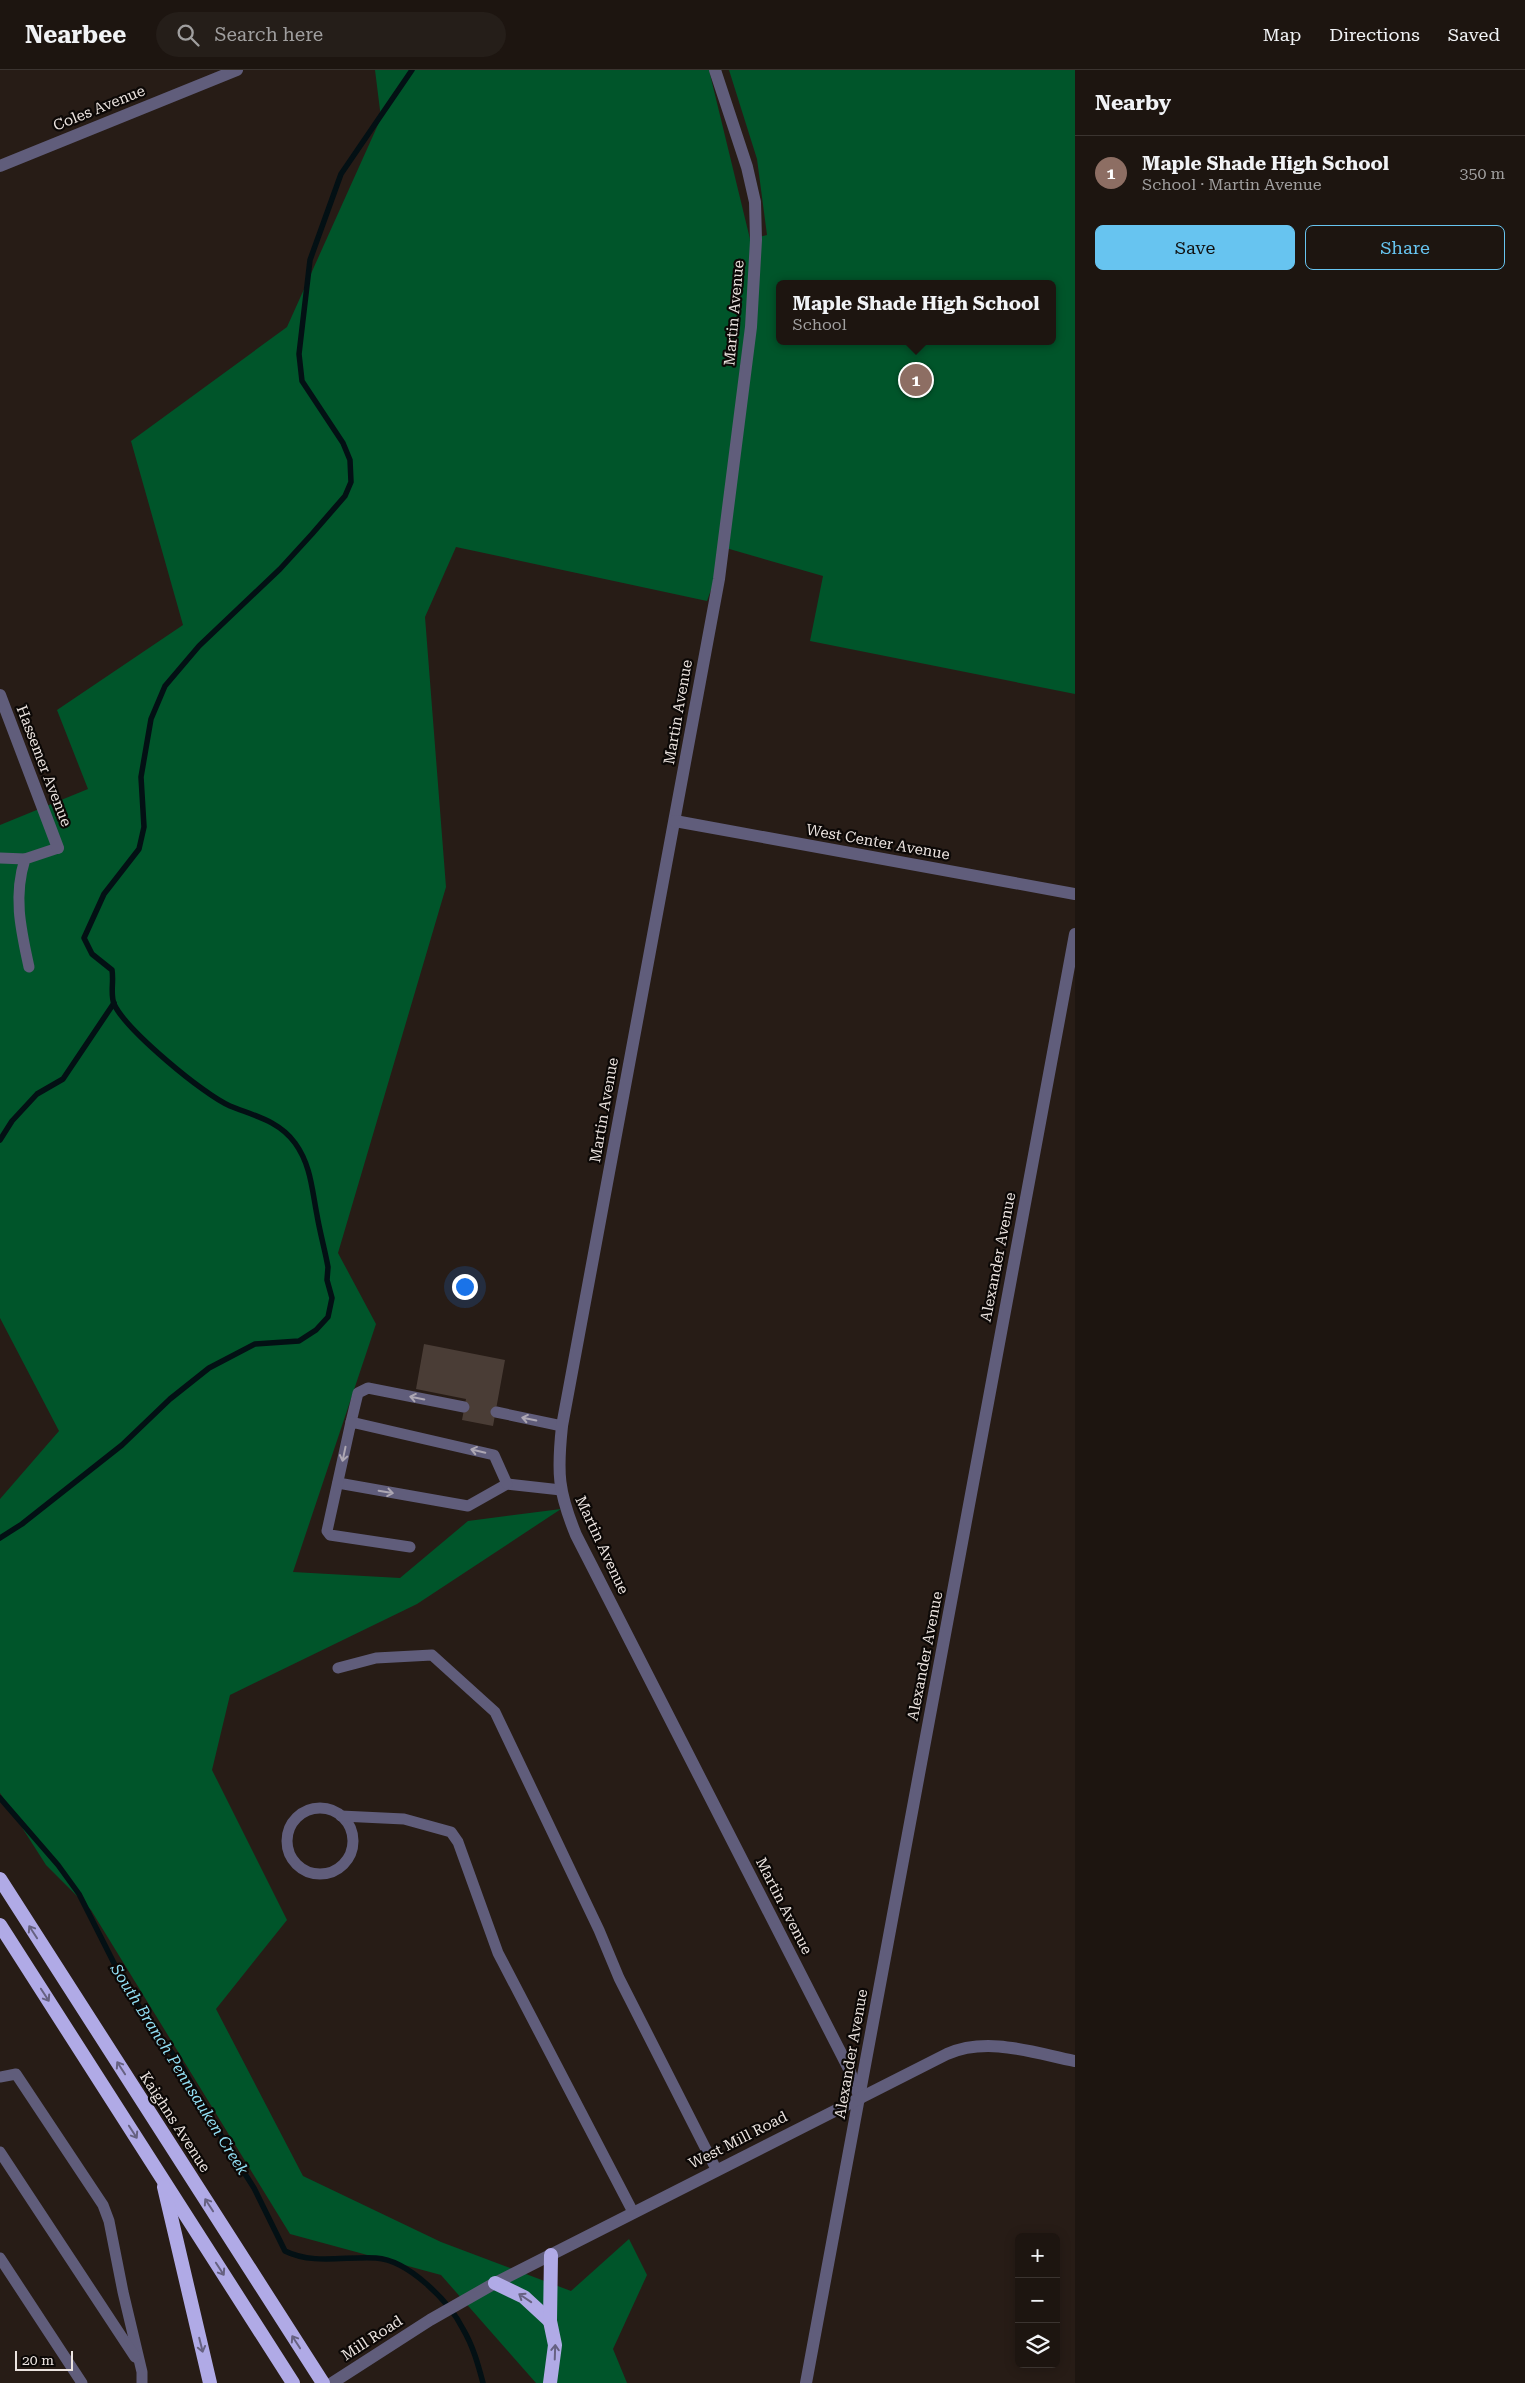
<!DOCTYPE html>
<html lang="en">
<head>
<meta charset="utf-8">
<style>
	:root { --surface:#1d1510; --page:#251e19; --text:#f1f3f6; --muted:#a09f9f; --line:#3b3430; --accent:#67c4f0 }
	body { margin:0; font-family:"Roboto Serif",serif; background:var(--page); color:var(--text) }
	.controls { position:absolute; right:15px; bottom:15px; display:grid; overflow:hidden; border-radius:8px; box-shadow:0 2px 12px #0003 }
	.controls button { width:45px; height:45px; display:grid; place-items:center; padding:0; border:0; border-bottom:1px solid var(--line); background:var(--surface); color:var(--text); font:25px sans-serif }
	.scale { position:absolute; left:15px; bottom:12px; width:58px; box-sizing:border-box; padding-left:5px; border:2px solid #ece4e0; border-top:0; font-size:14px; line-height:18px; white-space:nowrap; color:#ece4e0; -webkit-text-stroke:4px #0c0806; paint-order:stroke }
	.you { position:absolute; left:464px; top:1216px; width:18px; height:18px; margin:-12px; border:4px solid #fff; border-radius:50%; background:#1a73e8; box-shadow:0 0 0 8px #1a73e833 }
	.badge { display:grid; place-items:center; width:32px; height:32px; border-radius:50%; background:var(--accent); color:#fff; font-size:16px; font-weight:700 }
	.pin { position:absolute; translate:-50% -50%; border:2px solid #fff; box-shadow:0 1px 5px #0006 }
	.popup { position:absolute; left:776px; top:210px; width:280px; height:65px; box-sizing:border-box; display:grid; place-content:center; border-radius:8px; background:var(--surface); filter:drop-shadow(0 1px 4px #0005); font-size:16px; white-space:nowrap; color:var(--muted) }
	.popup b { font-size:19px; color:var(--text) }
	.popup::after { content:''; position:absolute; left:50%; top:100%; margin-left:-10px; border:10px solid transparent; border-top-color:var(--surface) }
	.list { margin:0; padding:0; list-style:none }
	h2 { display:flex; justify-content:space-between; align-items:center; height:65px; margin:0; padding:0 20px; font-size:21px }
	h2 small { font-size:16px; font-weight:400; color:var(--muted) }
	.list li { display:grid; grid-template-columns:32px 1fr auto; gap:15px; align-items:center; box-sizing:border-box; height:75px; padding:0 20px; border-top:1px solid var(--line) }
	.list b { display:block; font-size:19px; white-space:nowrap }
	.list p { margin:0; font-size:16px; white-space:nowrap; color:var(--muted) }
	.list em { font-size:16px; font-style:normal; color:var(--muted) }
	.actions { display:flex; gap:10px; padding:15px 20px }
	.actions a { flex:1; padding:11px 0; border:1px solid var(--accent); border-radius:8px; text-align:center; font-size:18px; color:var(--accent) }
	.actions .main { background:var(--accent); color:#111 }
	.icon { flex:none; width:28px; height:28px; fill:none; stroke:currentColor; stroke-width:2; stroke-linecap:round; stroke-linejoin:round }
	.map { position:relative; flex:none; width:1075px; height:2313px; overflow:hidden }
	header { display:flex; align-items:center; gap:30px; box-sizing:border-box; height:70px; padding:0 25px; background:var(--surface); border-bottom:1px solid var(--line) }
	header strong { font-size:24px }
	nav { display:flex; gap:28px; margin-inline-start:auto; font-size:18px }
	.search { width:350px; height:45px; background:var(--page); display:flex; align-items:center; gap:12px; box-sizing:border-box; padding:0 18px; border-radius:28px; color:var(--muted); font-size:19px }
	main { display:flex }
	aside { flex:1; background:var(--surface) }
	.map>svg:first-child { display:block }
	.green { fill:#00552a; fill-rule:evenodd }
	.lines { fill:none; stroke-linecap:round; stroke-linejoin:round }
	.stream { stroke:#031014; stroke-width:5.5 }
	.building { fill:#4a3d36 }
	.service { stroke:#605d7b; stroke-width:11 }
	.minor { stroke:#605d7b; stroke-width:12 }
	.tertiary { stroke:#605d7b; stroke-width:12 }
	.trunk { stroke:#b0aae6; stroke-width:14 }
	.oneway { stroke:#ada7b3 }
	.oneway2 { stroke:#666181 }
	.labels { text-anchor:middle; stroke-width:4.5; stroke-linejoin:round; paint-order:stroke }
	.street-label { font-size:15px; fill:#ece4e0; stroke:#0c0806 }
	.water-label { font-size:16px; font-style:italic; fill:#92dff4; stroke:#0c0806 }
</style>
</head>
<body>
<header>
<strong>Nearbee</strong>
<div class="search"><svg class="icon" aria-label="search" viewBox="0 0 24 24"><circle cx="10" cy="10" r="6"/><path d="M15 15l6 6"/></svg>Search here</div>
<nav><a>Map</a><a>Directions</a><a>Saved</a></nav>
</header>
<main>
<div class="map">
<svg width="1075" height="2313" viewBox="0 0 1075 2313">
	<rect width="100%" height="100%" fill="#271c16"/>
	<path class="green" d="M375,0H709L750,169L767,165L757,89L729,0H1075V624L810,571L823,506L726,478L707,531L456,477L425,547L446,817L338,1183L376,1254L293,1502L400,1508L468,1451L561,1439L417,1534L230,1625L212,1700L287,1850L216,1939L303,2106L441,2172L571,2221L629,2169L647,2205L613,2279L627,2313H536L441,2205L290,2164L91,1840L46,1795L0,1723V1429L59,1361L0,1248V755L88,719L57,640L183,555L131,371L287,257L381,48ZM780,214H1052V271H780Z"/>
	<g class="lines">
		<g class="stream">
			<polyline points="0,1070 12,1051 37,1024 63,1009 114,933"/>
			<path d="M0,1468L22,1454L122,1375L170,1329L209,1298L255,1274L299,1271L316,1260L328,1247L332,1228L327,1210L328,1197C325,1180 320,1163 317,1145C312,1120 311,1095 295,1073C279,1051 255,1046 230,1036C204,1025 126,960 114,934C110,923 114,912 112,900L92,884L84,868L104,824L139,779L144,757L141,707L151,649L165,616L199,576L280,499L312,464L345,426L351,412L350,390L343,373L302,311L299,284L310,190L341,104L412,0"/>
			<path d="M0,1728L58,1795L79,1824L120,1905L143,1943L181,1995L226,2074L254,2118L285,2181C313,2195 346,2186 376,2188C408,2190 449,2231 463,2259C473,2276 478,2294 483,2313"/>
		</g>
	</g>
	<polygon class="building" points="424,1274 505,1290 493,1356 462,1350 466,1329 416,1319"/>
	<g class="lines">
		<g class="service">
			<polyline points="0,788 25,789"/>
			<path d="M29,897C21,860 13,827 25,789L58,778"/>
			<polyline points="496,1342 562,1356"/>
			<polyline points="351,1352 358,1323 368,1318 464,1337"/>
			<polyline points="338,1413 468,1436 507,1414 561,1420"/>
			<polyline points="410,1477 330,1465 327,1461 351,1352 494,1385 507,1414"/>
			<polyline points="338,1598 376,1588 432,1585 495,1642 599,1860 619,1908 716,2099"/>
			<circle cx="320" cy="1771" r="33"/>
			<polyline points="341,1746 404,1749 451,1762 458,1772 498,1883 633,2142"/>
			<polyline points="0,2007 16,2004 103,2135 109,2151 123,2222 142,2302 142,2313"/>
			<polyline points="0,2082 135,2287"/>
			<polyline points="0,2188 82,2313"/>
		</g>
		<g class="minor">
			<path d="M715,0L747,97L755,132L756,170L751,257L719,509L562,1356C557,1403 558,1421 576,1465L848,1997L860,2028"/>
			<polyline points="0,625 58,778"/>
			<polyline points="675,751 1075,824"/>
			<polyline points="806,2313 1075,864"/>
		</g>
		<g class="tertiary">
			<polyline points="0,96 237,0"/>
			<path d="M332,2313L430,2250L495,2213L947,1984C988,1966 1034,1983 1075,1991"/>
		</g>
		<g class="trunk">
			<polyline points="0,1809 323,2313"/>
			<polyline points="0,1855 293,2313"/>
			<polyline points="164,2117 210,2313"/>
			<polyline points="495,2213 524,2227 550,2251"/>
			<polyline points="550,2313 555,2275 550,2251 551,2185"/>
		</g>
	</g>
	<defs><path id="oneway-shaft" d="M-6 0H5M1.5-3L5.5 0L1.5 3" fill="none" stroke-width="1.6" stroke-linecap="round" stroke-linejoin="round" transform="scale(1.25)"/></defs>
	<g class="oneway">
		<use href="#oneway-shaft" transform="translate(417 1328) rotate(-169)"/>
		<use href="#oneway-shaft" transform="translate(529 1349) rotate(-168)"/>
		<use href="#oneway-shaft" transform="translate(478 1381) rotate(-167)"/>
		<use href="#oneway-shaft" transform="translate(344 1384) rotate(102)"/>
		<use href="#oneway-shaft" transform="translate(386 1422) rotate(10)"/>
	</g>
	<g class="oneway2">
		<use href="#oneway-shaft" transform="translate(33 1862) rotate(-123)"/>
		<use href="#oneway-shaft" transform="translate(45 1925) rotate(57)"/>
		<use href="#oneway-shaft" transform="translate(121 1998) rotate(-123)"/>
		<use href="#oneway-shaft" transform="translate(133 2062) rotate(57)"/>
		<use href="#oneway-shaft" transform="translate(209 2135) rotate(-123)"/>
		<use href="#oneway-shaft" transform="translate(220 2199) rotate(57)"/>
		<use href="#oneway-shaft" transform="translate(525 2228) rotate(-146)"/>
		<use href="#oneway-shaft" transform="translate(296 2272) rotate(-123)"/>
		<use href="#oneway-shaft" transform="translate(201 2275) rotate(76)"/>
		<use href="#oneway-shaft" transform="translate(555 2282) rotate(-88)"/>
	</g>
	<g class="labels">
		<g class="street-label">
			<text transform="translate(99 38) rotate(-22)" y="5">Coles Avenue</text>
			<text transform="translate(734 243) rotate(-85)" y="5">Martin Avenue</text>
			<text transform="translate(678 642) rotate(-80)" y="5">Martin Avenue</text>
			<text transform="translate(44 696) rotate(69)" y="5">Hassemer Avenue</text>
			<text transform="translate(878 772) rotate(10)" y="5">West Center Avenue</text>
			<text transform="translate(604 1040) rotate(-80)" y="5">Martin Avenue</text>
			<text transform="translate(998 1187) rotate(-79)" y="5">Alexander Avenue</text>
			<text transform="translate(602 1475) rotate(65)" y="5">Martin Avenue</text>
			<text transform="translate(925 1586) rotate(-79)" y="5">Alexander Avenue</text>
			<text transform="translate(784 1836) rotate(63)" y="5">Martin Avenue</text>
			<text transform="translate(851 1984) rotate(-80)" y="5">Alexander Avenue</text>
			<text transform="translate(175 2052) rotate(57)" y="5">Kaighns Avenue</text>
			<text transform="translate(738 2070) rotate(-27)" y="5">West Mill Road</text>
			<text transform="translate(372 2268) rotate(-33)" y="5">Mill Road</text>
		</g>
		<g class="water-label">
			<text transform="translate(180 1999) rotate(58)" y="6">South Branch Pennsauken Creek</text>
		</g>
	</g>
</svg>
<div class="controls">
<button>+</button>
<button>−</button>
<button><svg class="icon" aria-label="layers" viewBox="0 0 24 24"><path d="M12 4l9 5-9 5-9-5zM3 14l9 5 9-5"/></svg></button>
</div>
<div class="scale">20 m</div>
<div class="you"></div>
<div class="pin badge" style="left:916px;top:310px;background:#8d6e63">1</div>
<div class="popup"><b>Maple Shade High School</b>School</div>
</div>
<aside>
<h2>Nearby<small></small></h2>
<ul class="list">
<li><span class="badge" style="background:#8d6e63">1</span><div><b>Maple Shade High School</b><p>School · Martin Avenue</p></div><em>350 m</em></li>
</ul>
<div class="actions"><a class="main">Save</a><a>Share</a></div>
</aside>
</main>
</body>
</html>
